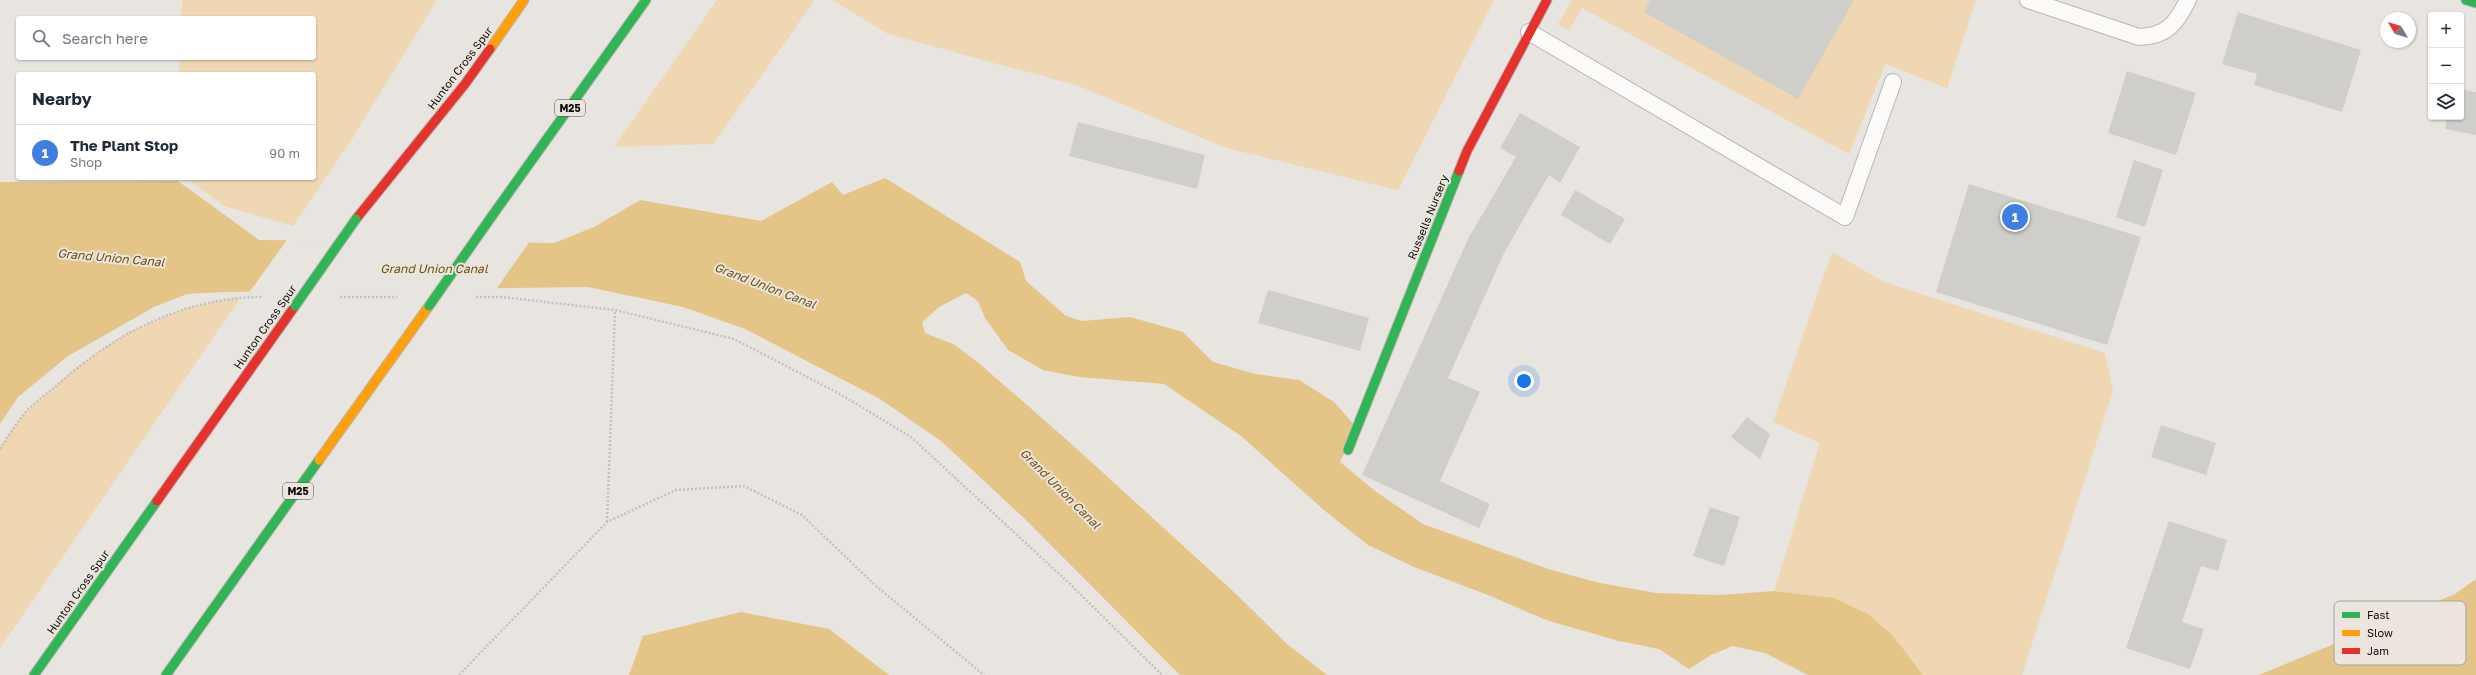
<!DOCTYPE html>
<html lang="en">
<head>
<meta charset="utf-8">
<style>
	:root { --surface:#fff; --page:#f6f6f7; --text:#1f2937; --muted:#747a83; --line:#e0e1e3; --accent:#5c5956 }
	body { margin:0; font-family:"Golos Text",sans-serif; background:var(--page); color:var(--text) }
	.controls { position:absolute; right:12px; top:12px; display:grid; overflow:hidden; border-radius:4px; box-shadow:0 1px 3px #0004 }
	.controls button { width:36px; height:36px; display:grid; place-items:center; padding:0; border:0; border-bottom:1px solid var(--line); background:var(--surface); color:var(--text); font:20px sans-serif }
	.compass { position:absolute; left:2380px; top:12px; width:36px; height:36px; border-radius:50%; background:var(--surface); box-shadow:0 1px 3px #0004; rotate:308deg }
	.you { position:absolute; left:1524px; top:381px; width:14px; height:14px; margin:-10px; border:3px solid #fff; border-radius:50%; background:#1a73e8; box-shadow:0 0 0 6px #1a73e833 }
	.badge { display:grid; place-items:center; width:26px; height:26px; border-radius:50%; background:var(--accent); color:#fff; font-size:13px; font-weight:700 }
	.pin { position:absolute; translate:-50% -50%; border:2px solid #fff; box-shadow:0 1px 4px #0006 }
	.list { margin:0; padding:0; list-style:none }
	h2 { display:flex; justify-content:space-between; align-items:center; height:52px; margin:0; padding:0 16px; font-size:17px }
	h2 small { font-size:13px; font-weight:400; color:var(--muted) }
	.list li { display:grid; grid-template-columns:26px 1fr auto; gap:12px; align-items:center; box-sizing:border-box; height:56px; padding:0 16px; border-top:1px solid var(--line) }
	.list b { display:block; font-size:15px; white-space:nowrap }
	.list p { margin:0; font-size:13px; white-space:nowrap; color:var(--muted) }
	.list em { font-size:13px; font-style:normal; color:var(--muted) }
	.icon { flex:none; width:22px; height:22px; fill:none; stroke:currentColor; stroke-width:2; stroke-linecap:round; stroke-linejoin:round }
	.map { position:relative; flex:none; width:2476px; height:675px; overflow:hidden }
	.search { position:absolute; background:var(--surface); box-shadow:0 1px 3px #0004; left:16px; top:16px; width:300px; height:44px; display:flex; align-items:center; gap:10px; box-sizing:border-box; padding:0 14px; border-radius:4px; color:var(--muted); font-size:15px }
	.panel { position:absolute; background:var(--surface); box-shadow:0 1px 3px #0004; left:16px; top:72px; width:300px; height:108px; border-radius:4px }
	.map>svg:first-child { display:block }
	.green { fill:#eed7b2 }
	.water { fill:#e5c487 }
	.pier { fill:#e8e4e0 }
	.building { fill:#d0ceca }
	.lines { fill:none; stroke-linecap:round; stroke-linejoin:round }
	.lane-casing { stroke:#b9b7b3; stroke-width:18 }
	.fast-casing { stroke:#b9b7b3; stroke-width:11 }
	.slow-casing { stroke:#b9b7b3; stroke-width:11 }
	.jam-casing { stroke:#b9b7b3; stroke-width:11 }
	.path { stroke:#c4c2c0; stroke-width:2.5; stroke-dasharray:2 2; stroke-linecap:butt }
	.lane { stroke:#fcfbfa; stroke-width:16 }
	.fast { stroke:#30b455; stroke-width:9 }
	.slow { stroke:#ff9f0a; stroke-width:9 }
	.jam { stroke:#e5322d; stroke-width:9 }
	.fast-bridge-casing { stroke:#b9b7b3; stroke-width:11; stroke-linecap:butt }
	.fast-bridge { stroke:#30b455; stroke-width:9 }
	.labels { text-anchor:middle; stroke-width:4; stroke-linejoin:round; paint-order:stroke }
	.shield { fill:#ebe5dd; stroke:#524e4a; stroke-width:1 }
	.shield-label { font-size:10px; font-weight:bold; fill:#100e0b }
	.street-label { font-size:11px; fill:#100e0b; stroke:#ebe5dd }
	.water-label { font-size:12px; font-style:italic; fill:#70510f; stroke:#ebe5dd }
	.key { fill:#ebe5dd; stroke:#a9a49e; stroke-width:1 }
	.key-label { font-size:11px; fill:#100e0b }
</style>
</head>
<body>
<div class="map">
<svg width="2476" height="675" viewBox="0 0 2476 675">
	<rect width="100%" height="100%" fill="#e8e4e0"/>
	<g class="green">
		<polygon points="183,0 437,0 352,139 293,226 224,206 186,178 314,178 314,74 179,74 180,58 314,58 314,18 180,18"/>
		<polygon points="717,0 815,0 713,144 614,147"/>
		<polygon points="832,0 1494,0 1398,190 1226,148 1079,86 888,34"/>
		<polygon points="1572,0 1976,0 1947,88 1885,64 1849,154 1582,8 1569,31 1558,24"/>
		<polygon points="1832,252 1884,282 2105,353 2113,391 2022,675 1923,675 1894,637 1834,598 1774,591 1820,443 1773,422"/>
		<polygon points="241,297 0,648 0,446 25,413 76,368 127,332 187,308"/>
	</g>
	<g class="water">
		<polygon points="885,178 1020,262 1026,281 1066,316 1082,321 1130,317 1183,332 1213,362 1255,374 1299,380 1334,402 1357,428 1340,462 1375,491 1423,524 1551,570 1600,583 1656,593 1720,595 1774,591 1834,598 1868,614 1894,637 1923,675 1808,675 1765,653 1733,646 1711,655 1689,669 1659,649 1619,641 1546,620 1488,595 1414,567 1368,545 1325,511 1241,436 1164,384 1079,377 1043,370 1008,350 985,318 978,301 966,293 939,307 922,322 925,333 955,345 981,365 1067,440 1235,593 1287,644 1327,675 1180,675 1025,519 941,441 880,399 745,329 683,307 588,287 224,292 187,294 154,307 68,356 18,397 0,424 0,182 178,181 259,240 554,243 594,227 640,200 761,221 832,182 843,195"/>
		<polygon points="2476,579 2476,675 2259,675 2455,594"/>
		<polygon points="741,612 829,629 889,675 629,675 643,636"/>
	</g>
	<polygon class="pier" points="287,240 291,240 530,241 495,291 248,294"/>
	<g class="building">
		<polygon points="1650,0 1854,0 1798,99 1644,12"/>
		<polygon points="2238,12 2361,50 2342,112 2254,85 2257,74 2222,64"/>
		<polygon points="2127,71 2196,93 2176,155 2108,133"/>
		<polygon points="2461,89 2476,92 2476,135 2445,129 2447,117 2461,117"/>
		<polygon points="1520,113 1580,147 1560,183 1549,175 1504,253 1448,378 1480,392 1440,481 1490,504 1479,528 1362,475 1469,237 1516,157 1500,148"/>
		<polygon points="1078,122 1205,155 1197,189 1069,156"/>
		<polygon points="2134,160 2163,170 2145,227 2116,217"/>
		<polygon points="1969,184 2141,237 2107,345 1936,292"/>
		<polygon points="1575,190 1625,219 1610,244 1561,215"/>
		<polygon points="1268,290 1369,318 1360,351 1258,323"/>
		<polygon points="1747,417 1770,434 1760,459 1731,437"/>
		<polygon points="2161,425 2216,443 2206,475 2151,457"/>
		<polygon points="1710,507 1740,517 1724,566 1693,556"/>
		<polygon points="2169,521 2227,540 2218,571 2201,566 2182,622 2204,629 2190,669 2126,648"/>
	</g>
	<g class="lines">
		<defs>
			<g id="lane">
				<path d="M2028,0L2139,37C2167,36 2176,24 2188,0"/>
				<polyline points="1529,32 1845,217 1893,82"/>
			</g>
			<g id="fast">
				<polyline points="2466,0 2476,3"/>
				<polyline points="492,216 646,0"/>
				<polyline points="1348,450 1459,171"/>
				<polyline points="34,675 157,501"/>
				<polyline points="166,675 319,460"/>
			</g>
			<g id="slow">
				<polyline points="490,49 524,0"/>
				<polyline points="319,460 429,306"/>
			</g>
			<g id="jam">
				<polyline points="1459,171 1467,151 1547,0"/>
				<polyline points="356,219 465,84 490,49"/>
				<polyline points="157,501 295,306"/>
			</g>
		</defs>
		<use href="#lane" class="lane-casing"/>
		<use href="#fast" class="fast-casing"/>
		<use href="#slow" class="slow-casing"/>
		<use href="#jam" class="jam-casing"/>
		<g class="path">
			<polyline points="340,297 397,297"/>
			<polyline points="476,297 502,297 615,310 734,339 840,394 911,437 1070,584 1162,675"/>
			<path d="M0,449C8,437 15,425 24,414C32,404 44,396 54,388C112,335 183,297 263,297"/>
			<polyline points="607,522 615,310"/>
			<polyline points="459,675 607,522 676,490 744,486 802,515 876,586 984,675"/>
		</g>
		<use href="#lane" class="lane"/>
		<use href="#fast" class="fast"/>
		<use href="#slow" class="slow"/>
		<use href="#jam" class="jam"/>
		<defs>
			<g id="fast-bridge">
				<polyline points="295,306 356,219"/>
				<polyline points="429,306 492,216"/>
			</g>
		</defs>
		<use href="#fast-bridge" class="fast-bridge-casing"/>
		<use href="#fast-bridge" class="fast-bridge"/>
	</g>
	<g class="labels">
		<g class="shield">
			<rect x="555" y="100" width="30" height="16" rx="3"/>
			<rect x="283" y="483" width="30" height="16" rx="3"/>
		</g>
		<g class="shield-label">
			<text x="570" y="112">M25</text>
			<text x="298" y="495">M25</text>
		</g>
		<g class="street-label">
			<text transform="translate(460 68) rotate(-53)" y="4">Hunton Cross Spur</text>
			<text transform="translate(1428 217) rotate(-68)" y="4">Russells Nursery</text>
			<text transform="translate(265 327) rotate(-55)" y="4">Hunton Cross Spur</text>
			<text transform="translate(78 592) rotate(-55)" y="4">Hunton Cross Spur</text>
		</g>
		<g class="water-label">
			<text transform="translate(111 258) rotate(5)" y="4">Grand Union Canal</text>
			<text x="434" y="273">Grand Union Canal</text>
			<text transform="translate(765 286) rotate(21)" y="4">Grand Union Canal</text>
			<text transform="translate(1060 489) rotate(45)" y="4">Grand Union Canal</text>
		</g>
	</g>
	<rect x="2334" y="601" width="132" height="64" rx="6" class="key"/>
	<rect x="2342" y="612" width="18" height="6" fill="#30b455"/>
	<rect x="2342" y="630" width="18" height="6" fill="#ff9f0a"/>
	<rect x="2342" y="648" width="18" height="6" fill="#e5322d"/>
	<g class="key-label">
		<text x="2367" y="619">Fast</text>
		<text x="2367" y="637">Slow</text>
		<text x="2367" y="655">Jam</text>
	</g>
</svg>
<div class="controls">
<button>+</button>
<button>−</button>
<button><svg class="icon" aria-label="layers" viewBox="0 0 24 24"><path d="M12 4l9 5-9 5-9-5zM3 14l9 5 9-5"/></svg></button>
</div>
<svg class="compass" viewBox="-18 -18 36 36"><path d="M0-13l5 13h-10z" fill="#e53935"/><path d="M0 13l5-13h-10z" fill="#747a83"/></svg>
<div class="you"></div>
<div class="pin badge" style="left:2015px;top:217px;background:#3f7fe0">1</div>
<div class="search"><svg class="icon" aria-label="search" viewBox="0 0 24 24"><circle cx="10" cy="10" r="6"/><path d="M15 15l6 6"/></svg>Search here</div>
<section class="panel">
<h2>Nearby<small></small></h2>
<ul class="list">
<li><span class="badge" style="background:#3f7fe0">1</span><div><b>The Plant Stop</b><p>Shop</p></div><em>90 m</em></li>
</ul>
</section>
</div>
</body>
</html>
